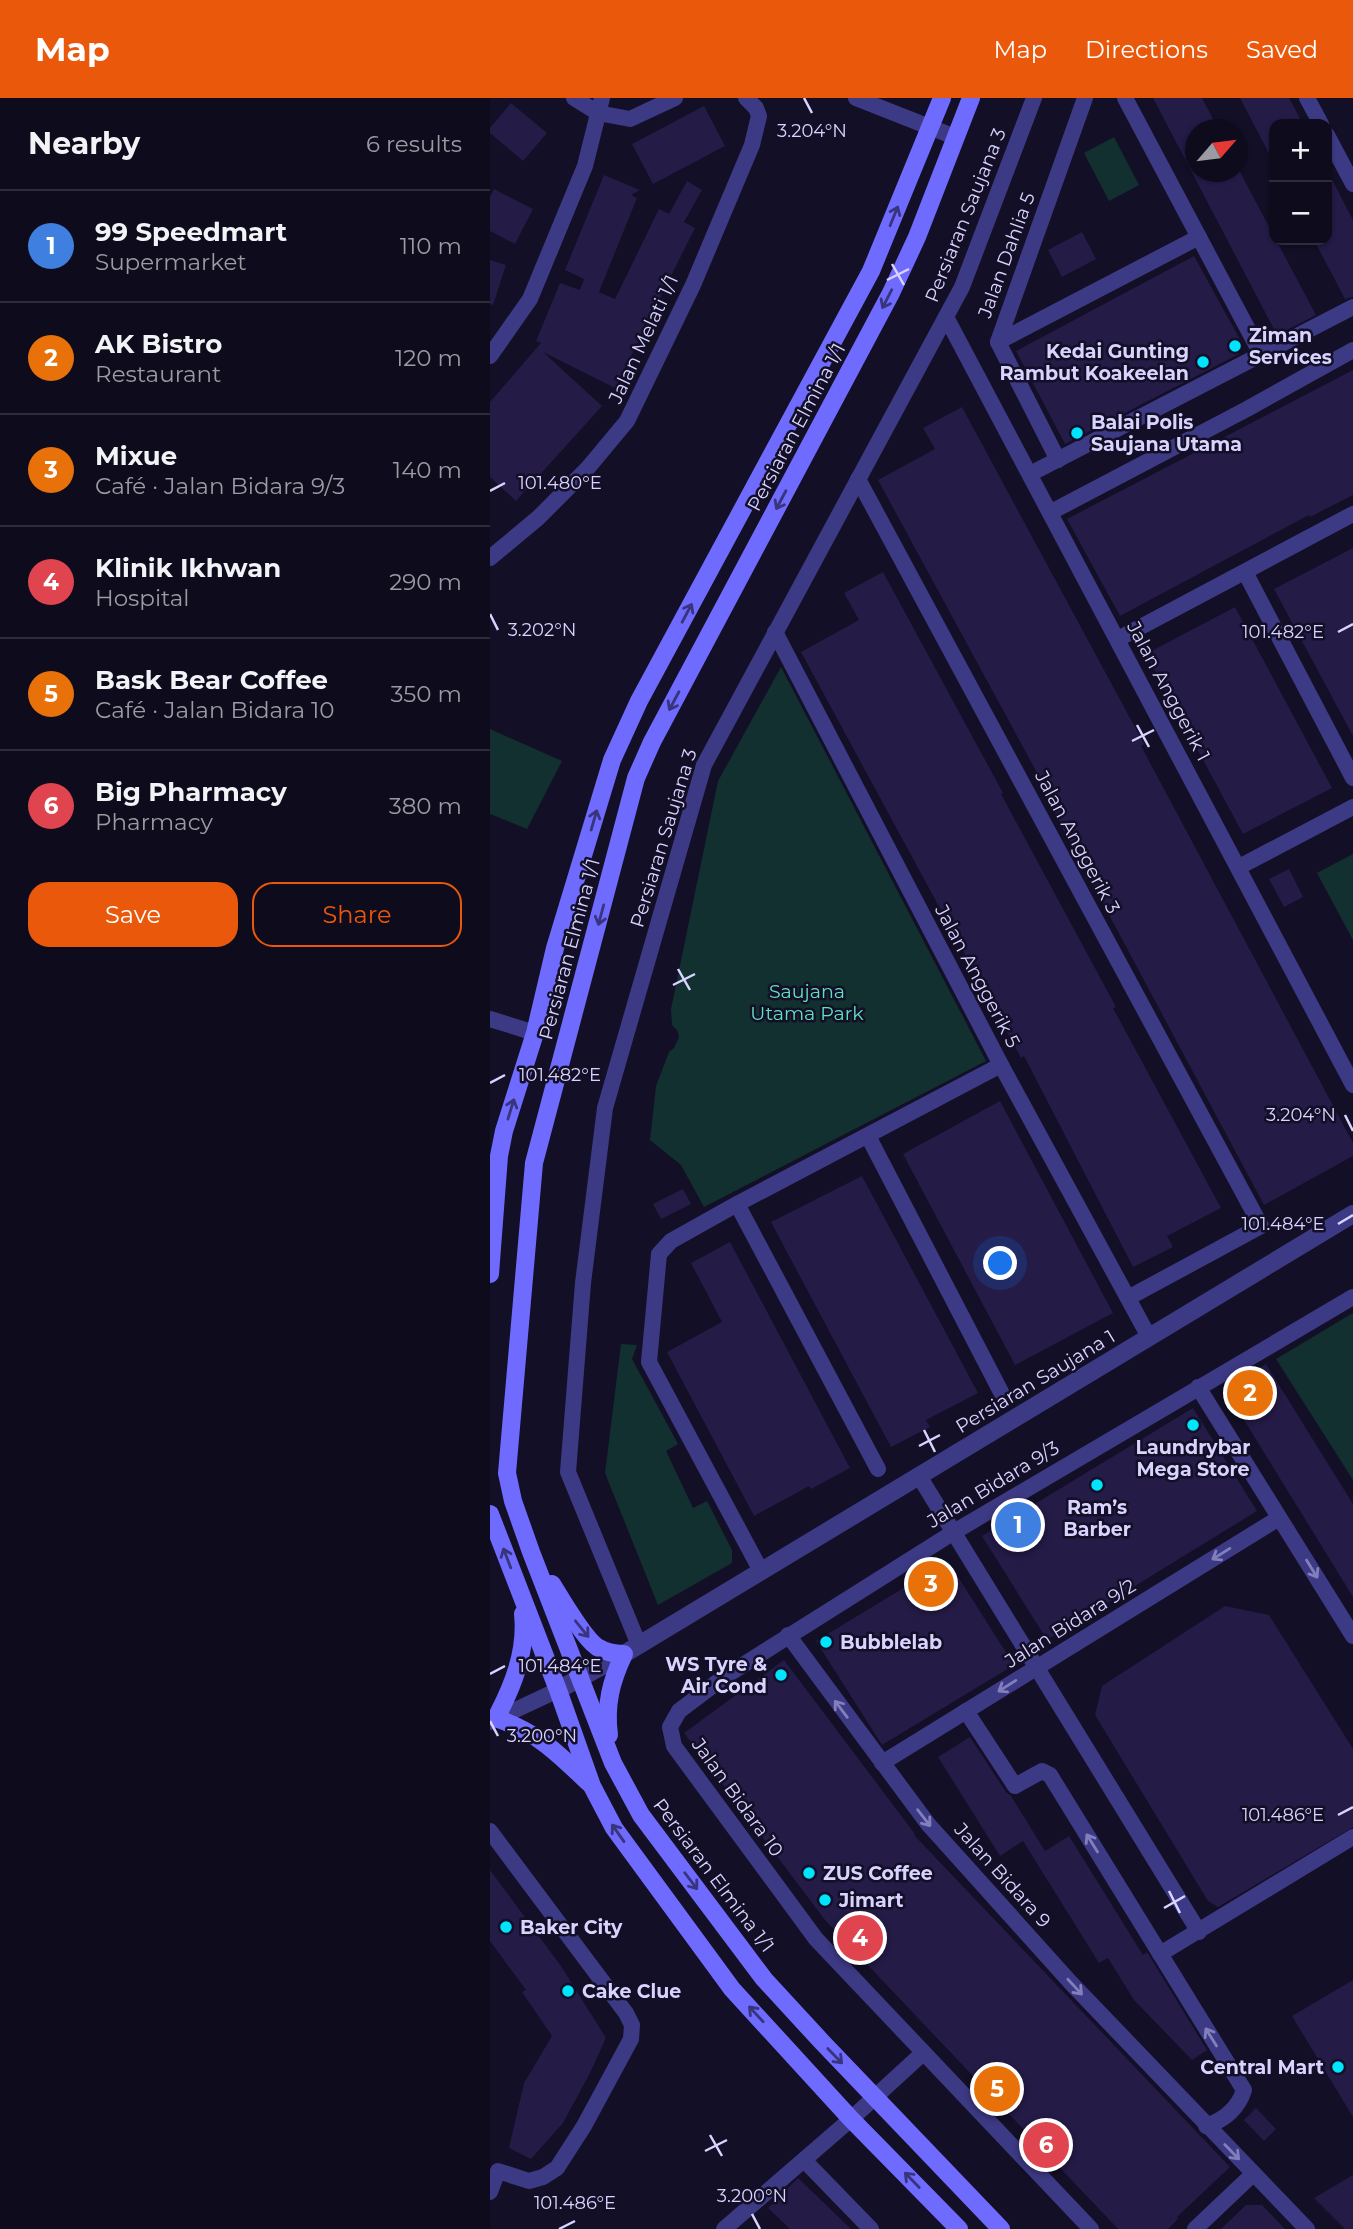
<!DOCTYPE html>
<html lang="en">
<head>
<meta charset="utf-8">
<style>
	:root { --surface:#0e0b1c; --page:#1c1929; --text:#f1f3f6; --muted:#9b9ba3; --line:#2e2b3b; --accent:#ea580c }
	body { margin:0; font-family:Montserrat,sans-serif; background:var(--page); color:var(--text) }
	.controls { position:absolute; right:21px; top:21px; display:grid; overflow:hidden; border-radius:14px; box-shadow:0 2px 5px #0004 }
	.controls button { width:63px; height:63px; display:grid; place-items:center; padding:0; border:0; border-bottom:2px solid var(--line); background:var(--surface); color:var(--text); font:35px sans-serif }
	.compass { position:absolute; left:695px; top:21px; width:63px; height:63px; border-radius:50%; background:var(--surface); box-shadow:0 2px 5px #0004; rotate:62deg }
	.you { position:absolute; left:511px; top:1166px; width:24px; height:24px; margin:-18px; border:5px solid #fff; border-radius:50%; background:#1a73e8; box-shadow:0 0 0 10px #1a73e833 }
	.badge { display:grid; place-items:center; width:46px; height:46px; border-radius:50%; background:var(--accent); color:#fff; font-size:23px; font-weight:700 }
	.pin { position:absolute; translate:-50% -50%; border:4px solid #fff; box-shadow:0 2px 7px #0006 }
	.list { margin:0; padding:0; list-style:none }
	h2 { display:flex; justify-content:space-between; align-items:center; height:91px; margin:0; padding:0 28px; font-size:30px }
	h2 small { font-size:23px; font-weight:400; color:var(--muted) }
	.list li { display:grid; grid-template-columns:46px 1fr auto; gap:21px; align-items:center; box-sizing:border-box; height:112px; padding:0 28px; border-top:2px solid var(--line) }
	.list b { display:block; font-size:26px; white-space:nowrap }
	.list p { margin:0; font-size:23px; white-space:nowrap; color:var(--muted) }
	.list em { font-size:23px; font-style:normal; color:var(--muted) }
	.actions { display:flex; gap:14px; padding:21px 28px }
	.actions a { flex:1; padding:16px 0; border:2px solid var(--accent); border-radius:21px; text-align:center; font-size:24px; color:var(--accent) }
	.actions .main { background:var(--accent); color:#fff }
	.map { position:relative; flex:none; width:863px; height:2131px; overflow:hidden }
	header { display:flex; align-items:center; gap:42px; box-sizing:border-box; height:98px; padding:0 35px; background:var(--accent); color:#fff }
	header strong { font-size:33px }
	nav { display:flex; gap:38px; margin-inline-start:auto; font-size:24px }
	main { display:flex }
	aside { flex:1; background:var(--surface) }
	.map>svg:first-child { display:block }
	.green { fill:#12302f }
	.building { fill:#241b47 }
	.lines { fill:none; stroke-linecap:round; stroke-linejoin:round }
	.minor { stroke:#3d3a85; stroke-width:16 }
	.tertiary { stroke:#3d3a85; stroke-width:18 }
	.secondary { stroke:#6f6bff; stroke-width:18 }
	.oneway { stroke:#38347d }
	.oneway2 { stroke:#837fbc }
	.ticks { fill:none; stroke:#d9d4ff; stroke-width:2.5 }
	.poi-dot { fill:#00e5ff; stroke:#130f26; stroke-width:2.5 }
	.labels { text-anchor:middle; stroke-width:5; stroke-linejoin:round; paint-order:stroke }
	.street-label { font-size:19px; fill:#d9d4ff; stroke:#130f26 }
	.poi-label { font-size:19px; font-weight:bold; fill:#d9d4ff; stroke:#130f26; text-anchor:start }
	.park-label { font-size:19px; fill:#5fe0c0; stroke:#130f26 }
	.ticks-label { font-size:18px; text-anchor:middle; fill:#d9d4ff; stroke:#130f26; stroke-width:5; stroke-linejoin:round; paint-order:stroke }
</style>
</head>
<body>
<header>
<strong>Map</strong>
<nav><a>Map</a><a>Directions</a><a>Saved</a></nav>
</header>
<main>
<aside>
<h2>Nearby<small>6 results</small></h2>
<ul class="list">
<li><span class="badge" style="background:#3f7fe0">1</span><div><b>99 Speedmart</b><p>Supermarket</p></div><em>110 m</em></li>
<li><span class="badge" style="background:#e8710a">2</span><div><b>AK Bistro</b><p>Restaurant</p></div><em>120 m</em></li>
<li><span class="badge" style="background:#e8710a">3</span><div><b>Mixue</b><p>Café · Jalan Bidara 9/3</p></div><em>140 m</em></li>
<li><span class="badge" style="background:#e0444e">4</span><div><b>Klinik Ikhwan</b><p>Hospital</p></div><em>290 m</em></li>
<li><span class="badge" style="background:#e8710a">5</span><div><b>Bask Bear Coffee</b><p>Café · Jalan Bidara 10</p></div><em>350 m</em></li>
<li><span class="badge" style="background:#e0444e">6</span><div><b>Big Pharmacy</b><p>Pharmacy</p></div><em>380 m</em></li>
</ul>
<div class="actions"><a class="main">Save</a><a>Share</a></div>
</aside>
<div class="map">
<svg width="863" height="2131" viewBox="0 0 863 2131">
	<rect width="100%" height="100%" fill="#130f26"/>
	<g class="green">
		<polygon points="624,39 649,87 619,103 594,55"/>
		<polygon points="291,569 496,963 214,1109 191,1067 160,1042 166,988 179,954 184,950 189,939 187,932 182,927 181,911 228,683"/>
		<polygon points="0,631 72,663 37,731 0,716"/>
		<polygon points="863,756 863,842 827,775"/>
		<polygon points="863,1215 863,1382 786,1261"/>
		<polygon points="131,1246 147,1247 142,1261 188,1346 176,1353 203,1410 217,1403 242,1452 242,1465 168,1507 115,1375"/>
	</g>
	<g class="building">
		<polygon points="663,0 712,0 729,32 705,32 705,74 750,74 826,217 787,237"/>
		<polygon points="750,0 799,0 813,26 784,26 784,65"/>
		<polygon points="21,5 57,35 33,63 0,35 0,30"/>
		<polygon points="214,8 235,48 163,86 142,46"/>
		<polygon points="837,72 863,122 863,199 855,201 824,142 837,142"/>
		<polygon points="114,77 150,92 141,97 147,100 109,194 125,201 169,111 179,116 197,83 212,92 194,124 205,130 125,290 53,254 112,308 26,403 0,379 0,304 51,245 46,243 70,185 90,192 94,181 75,172"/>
		<polygon points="4,91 43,111 25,146 0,133 0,99"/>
		<polygon points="592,134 606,161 572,179 558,152"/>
		<polygon points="704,158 752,245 749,256 575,346 526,253"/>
		<polygon points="0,162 16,167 3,207 0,206"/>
		<polygon points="863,272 863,397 820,419 819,417 630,518 577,421"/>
		<polygon points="472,309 654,646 651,648 863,1045 863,1058 774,1107 562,710 565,708 388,382 445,351 433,330"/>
		<polygon points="863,450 863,638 784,491"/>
		<polygon points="393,474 513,695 511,696 626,909 623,910 731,1110 677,1138 683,1149 643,1169 534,958 531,960 311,554 369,522 354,495"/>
		<polygon points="745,509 842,690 753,736 656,556"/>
		<polygon points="799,771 813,799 794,809 779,781"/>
		<polygon points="510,1003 623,1215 525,1267 413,1056"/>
		<polygon points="372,1078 488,1295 436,1322 440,1329 401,1349 281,1124"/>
		<polygon points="193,1091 201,1106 171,1121 163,1106"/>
		<polygon points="240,1144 360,1370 321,1391 319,1388 264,1418 177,1254 232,1224 201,1165"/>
		<polygon points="776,1266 863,1406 863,1499 735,1291"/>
		<polygon points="703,1310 767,1413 557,1542 492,1438"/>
		<polygon points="458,1463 524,1567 392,1647 326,1543"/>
		<polygon points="735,1508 779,1517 863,1651 863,1729 728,1809 718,1803 605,1617 612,1588"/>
		<polygon points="294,1562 425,1736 424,1737 740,2069 687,2119 688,2121 678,2131 628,2131 335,1822 194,1635"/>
		<polygon points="480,1639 516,1694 521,1698 555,1753 579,1738 653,1857 657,1854 717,1952 702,1962 644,1902 618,1860 609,1865 533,1743 510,1758 448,1659"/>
		<polygon points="0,1772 71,1868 116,1940 100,1975 73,2025 41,2061 19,2050 34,1985 62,1938 32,1894 36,1892 0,1843"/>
		<polygon points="863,1882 863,2019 802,1918"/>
		<polygon points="766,2010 786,2031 774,2043 754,2022"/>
		<polygon points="863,2077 863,2131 855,2131 824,2100"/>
		<polygon points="308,2080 361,2131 300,2131 278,2110"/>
		<polygon points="756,2107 772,2107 795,2131 731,2131"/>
	</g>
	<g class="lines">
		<g class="minor">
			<polyline points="84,0 108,15 140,21 185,0"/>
			<polyline points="366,0 465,39"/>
			<polyline points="635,0 771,256"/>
			<polyline points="817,0 831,26"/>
			<polyline points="837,37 863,86"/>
			<polyline points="456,219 863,987"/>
			<polyline points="508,244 709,139"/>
			<polyline points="0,258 40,201 95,68 112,0"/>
			<polyline points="568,362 508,244 595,0"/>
			<polyline points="540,376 863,209"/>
			<polyline points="368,381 771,1128 638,1200"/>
			<polyline points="561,414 757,311 863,252"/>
			<polyline points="0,460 48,420 97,371 137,323 203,187 262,47 269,18 266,10 256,0"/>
			<polyline points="755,474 863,680"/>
			<polyline points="285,534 511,967 659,1239"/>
			<polyline points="628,541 863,416"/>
			<polyline points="749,769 863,709"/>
			<polyline points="0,921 45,935"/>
			<polyline points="378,1038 511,1294"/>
			<polyline points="247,1106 388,1371"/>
			<polyline points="708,1289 863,1538"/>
			<polyline points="429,1378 709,1834"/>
			<polyline points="271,1473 159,1264 169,1156 181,1143 247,1106 511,967"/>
			<polyline points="298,1537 438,1726 581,1885 817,2131"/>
			<polyline points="149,1547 78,1374 93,1185 115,1010 214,667 472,189 544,0"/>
			<path d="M476,1613L525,1688L552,1673L560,1677L754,1992C748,2011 734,2022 716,2028"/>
			<polyline points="0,1624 68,1592"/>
			<polyline points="392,1665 789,1420"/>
			<polyline points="0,1733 136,1915 142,1927 141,1941 94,2028 67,2070 53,2079 39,2083 8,2073 0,2094"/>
			<polyline points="670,1856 863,1739"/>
			<polyline points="314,2062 381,2131"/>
			<polyline points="234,2131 361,2021 433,1955"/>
			<polyline points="601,2131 326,1841 184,1648 180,1629 189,1613 234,1579 464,1434 863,1199"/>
			<polyline points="705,2131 763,2076"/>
		</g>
		<polyline class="tertiary" points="68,1592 134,1556 863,1116"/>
		<g class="secondary">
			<polyline points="481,0 427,139 401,195 162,644 146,680 44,1065 17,1375 23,1403 41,1454 123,1665 151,1717 274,1881 332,1944 511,2131"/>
			<polyline points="0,1176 9,1058 14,1033 45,935 65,850 122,662 149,603 381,173 452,0"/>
			<polyline points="0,1416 68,1592 102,1688 124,1730 242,1891 361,2021 469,2131"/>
			<path d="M62,1486C72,1502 93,1539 107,1549C115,1554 125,1556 134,1556C121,1583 115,1607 119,1637"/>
			<path d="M33,1516C37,1553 23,1588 6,1620C50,1636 66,1654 99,1685"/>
		</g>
	</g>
	<defs><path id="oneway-shaft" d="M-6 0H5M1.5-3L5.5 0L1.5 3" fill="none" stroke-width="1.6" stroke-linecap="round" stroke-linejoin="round" transform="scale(1.75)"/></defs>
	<g class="oneway">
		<use href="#oneway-shaft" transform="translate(404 118) rotate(-68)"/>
		<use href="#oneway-shaft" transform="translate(397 201) rotate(117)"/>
		<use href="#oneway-shaft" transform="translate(291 402) rotate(118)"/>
		<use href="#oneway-shaft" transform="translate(197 515) rotate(-62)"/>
		<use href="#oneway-shaft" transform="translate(184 603) rotate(118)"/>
		<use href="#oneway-shaft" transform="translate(104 722) rotate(-74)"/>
		<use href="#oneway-shaft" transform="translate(111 817) rotate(105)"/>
		<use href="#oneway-shaft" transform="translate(21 1011) rotate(-73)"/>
		<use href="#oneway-shaft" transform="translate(17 1460) rotate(-111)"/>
		<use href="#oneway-shaft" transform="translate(92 1531) rotate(51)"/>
		<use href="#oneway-shaft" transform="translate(128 1735) rotate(-125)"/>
		<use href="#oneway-shaft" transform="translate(201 1783) rotate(53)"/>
		<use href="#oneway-shaft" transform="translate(266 1916) rotate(-133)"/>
		<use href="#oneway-shaft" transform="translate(345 1958) rotate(46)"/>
		<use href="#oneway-shaft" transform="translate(422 2082) rotate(-134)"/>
	</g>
	<g class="oneway2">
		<use href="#oneway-shaft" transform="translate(731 1456) rotate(148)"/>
		<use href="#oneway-shaft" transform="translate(822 1471) rotate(58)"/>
		<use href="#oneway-shaft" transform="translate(517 1588) rotate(148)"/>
		<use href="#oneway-shaft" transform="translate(351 1611) rotate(-127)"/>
		<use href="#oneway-shaft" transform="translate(434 1720) rotate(52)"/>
		<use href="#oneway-shaft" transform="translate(602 1745) rotate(-122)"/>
		<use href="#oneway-shaft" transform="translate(585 1889) rotate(47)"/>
		<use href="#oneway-shaft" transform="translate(721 1939) rotate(-122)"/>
		<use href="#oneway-shaft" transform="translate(742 2054) rotate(46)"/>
	</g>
	<path class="ticks" d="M314,0L322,15M402,166L414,187M397,182L419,171M0,393L15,385M0,516L8,532M848,534L863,526M647,627L659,649M642,643L664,632M188,871L200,892M183,887L205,876M0,985L15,977M855,1017L863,1033M848,1126L863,1117M434,1332L445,1354M429,1348L450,1337M0,1576L15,1568M0,1623L8,1638M848,1717L863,1709M679,1793L690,1815M674,1810L695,1798M220,2037L232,2058M215,2053L237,2042M262,2116L270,2131M69,2131L85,2123"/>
	<g class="poi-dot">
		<circle cx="745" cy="248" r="7"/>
		<circle cx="713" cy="264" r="7"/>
		<circle cx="587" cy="335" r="7"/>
		<circle cx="703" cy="1327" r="7"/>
		<circle cx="607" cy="1387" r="7"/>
		<circle cx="336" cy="1544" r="7"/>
		<circle cx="291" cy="1577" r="7"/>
		<circle cx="319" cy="1775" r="7"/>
		<circle cx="335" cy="1802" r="7"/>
		<circle cx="16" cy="1829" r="7"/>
		<circle cx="78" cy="1893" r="7"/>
		<circle cx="848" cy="1969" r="7"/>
	</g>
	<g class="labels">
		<g class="street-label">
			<text transform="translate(475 117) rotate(-68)" y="7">Persiaran Saujana 3</text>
			<text transform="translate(516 157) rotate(-70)" y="7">Jalan Dahlia 5</text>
			<text transform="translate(153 241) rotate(-65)" y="7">Jalan Melati 1/1</text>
			<text transform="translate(306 329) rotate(-62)" y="7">Persiaran Elmina 1/1</text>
			<text transform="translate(679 593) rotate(62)" y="7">Jalan Anggerik 1</text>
			<text transform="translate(173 740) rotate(-73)" y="7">Persiaran Saujana 3</text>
			<text transform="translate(588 744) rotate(62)" y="7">Jalan Anggerik 3</text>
			<text transform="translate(79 851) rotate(-75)" y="7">Persiaran Elmina 1/1</text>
			<text transform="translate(488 878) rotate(62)" y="7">Jalan Anggerik 5</text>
			<text transform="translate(545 1283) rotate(-31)" y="7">Persiaran Saujana 1</text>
			<text transform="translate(503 1386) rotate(-31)" y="7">Jalan Bidara 9/3</text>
			<text transform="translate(580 1525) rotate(-32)" y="7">Jalan Bidara 9/2</text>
			<text transform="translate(248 1699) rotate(54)" y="7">Jalan Bidara 10</text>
			<text transform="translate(224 1777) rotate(53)" y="7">Persiaran Elmina 1/1</text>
			<text transform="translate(513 1777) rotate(48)" y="7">Jalan Bidara 9</text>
		</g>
		<g class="poi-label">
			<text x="759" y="244">Ziman<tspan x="759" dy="22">Services</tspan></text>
			<text x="699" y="260" text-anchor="end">Kedai Gunting<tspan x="699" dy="22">Rambut Koakeelan</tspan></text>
			<text x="601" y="331">Balai Polis<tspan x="601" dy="22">Saujana Utama</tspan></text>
			<text x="703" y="1356" text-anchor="middle">Laundrybar<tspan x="703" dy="22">Mega Store</tspan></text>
			<text x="607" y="1416" text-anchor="middle">Ram’s<tspan x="607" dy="22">Barber</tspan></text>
			<text x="350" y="1551">Bubblelab</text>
			<text x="277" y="1573" text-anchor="end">WS Tyre &amp;<tspan x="277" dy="22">Air Cond</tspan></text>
			<text x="333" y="1782">ZUS Coffee</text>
			<text x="349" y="1809">Jimart</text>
			<text x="30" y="1836">Baker City</text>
			<text x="92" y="1900">Cake Clue</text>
			<text x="834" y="1976" text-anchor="end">Central Mart</text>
		</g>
		<g class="park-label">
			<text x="317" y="900">Saujana<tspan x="317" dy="22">Utama Park</tspan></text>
		</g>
	</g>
	<g class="ticks-label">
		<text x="322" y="39">3.204°N</text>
		<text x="70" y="391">101.480°E</text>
		<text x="52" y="538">3.202°N</text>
		<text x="793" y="540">101.482°E</text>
		<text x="70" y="983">101.482°E</text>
		<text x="811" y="1023">3.204°N</text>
		<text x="793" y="1132">101.484°E</text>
		<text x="70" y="1574">101.484°E</text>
		<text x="52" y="1644">3.200°N</text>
		<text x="793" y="1723">101.486°E</text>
		<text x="262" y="2104">3.200°N</text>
		<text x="85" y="2111">101.486°E</text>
	</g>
</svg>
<div class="controls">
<button>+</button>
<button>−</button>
</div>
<svg class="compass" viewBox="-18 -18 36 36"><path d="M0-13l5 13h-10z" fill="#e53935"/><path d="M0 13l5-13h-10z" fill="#9b9ba3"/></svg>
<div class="you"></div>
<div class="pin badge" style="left:528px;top:1427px;background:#3f7fe0">1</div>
<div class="pin badge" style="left:760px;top:1295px;background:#e8710a">2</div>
<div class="pin badge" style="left:441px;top:1486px;background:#e8710a">3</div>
<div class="pin badge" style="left:370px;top:1840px;background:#e0444e">4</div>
<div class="pin badge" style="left:507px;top:1991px;background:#e8710a">5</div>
<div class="pin badge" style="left:556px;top:2047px;background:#e0444e">6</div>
</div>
</main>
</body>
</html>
